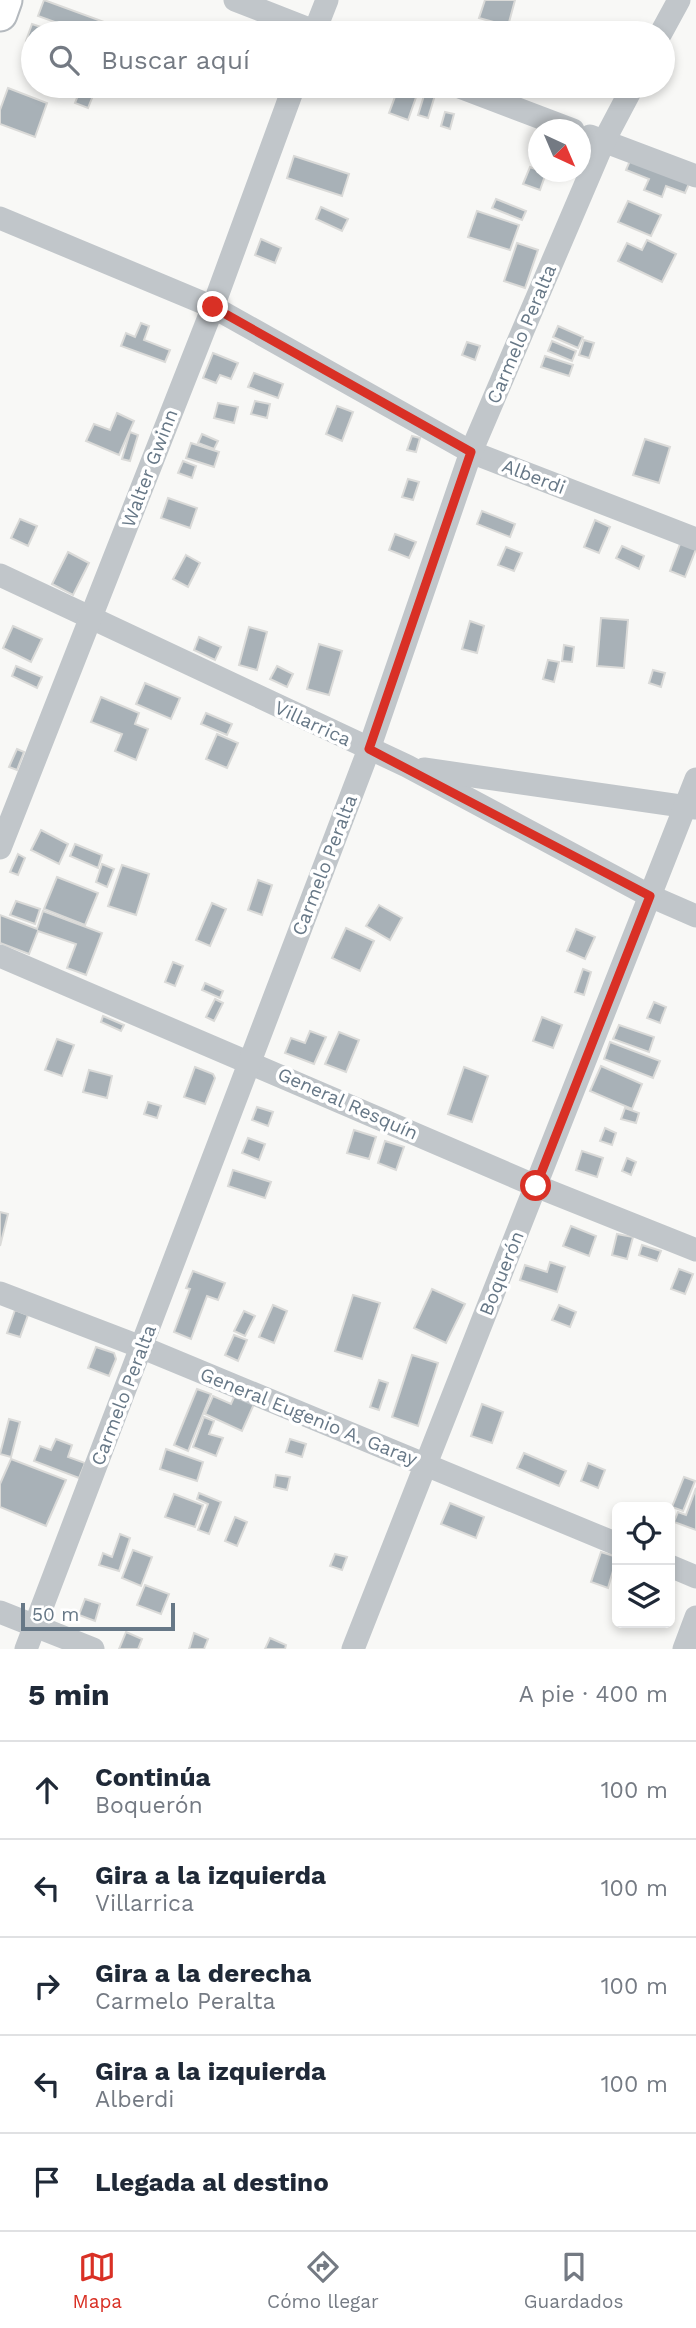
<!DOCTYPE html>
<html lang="es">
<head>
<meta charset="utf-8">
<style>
	:root { --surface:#fff; --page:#f6f6f7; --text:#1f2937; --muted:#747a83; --line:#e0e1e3; --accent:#d93025 }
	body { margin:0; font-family:"Work Sans",sans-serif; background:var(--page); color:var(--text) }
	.controls { position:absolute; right:21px; bottom:21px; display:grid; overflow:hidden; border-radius:10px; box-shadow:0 4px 10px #0003 }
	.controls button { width:63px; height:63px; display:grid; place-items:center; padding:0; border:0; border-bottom:2px solid var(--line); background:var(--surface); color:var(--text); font:35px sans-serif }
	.compass { position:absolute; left:528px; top:119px; width:63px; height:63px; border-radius:50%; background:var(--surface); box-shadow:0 4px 10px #0003; rotate:136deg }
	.scale { position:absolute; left:21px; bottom:18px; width:154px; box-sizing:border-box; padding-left:7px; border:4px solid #677887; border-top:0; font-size:19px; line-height:24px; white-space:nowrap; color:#677887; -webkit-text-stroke:5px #fff; paint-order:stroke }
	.stop { position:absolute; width:21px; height:21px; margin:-16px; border:5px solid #d93025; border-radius:50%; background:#fff }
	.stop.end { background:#d93025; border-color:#fff; box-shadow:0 2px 7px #0008 }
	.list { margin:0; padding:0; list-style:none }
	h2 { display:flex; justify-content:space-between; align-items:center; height:91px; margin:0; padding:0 28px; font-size:30px }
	h2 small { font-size:23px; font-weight:400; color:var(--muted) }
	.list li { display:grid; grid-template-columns:46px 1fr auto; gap:21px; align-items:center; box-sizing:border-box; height:98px; padding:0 28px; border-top:2px solid var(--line) }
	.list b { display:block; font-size:26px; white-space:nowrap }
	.list p { margin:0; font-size:23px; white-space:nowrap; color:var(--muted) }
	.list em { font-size:23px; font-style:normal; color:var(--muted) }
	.icon { flex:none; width:38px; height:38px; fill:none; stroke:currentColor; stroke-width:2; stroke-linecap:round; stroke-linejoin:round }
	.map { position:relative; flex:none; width:696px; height:1649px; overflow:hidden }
	.search { position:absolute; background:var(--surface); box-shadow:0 4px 10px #0003; left:21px; right:21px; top:21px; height:77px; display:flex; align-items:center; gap:18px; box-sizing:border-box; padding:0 24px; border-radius:38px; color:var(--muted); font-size:26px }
	.sheet { height:581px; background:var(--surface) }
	nav { display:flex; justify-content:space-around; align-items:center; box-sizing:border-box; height:98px; border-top:2px solid var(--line); background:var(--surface); font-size:19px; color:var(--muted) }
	nav a { display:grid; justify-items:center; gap:4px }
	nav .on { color:var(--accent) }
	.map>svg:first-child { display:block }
	.building { fill:#a8b1b7; stroke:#dadad8; stroke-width:2 }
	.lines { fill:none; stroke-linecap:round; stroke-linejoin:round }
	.secondary-casing { stroke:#b4b9be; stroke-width:37 }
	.minor { stroke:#c1c6ca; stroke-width:23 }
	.secondary { stroke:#fff; stroke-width:33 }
	.route { stroke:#d93025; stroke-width:9 }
	.labels { text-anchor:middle; stroke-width:7; stroke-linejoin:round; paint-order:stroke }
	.street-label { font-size:19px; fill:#677887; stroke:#fff }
</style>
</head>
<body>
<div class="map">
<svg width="696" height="1649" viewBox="0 0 696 1649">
	<rect width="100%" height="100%" fill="#f8f8f6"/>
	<g class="building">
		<polygon points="44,0 134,33 85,33 38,16"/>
		<polygon points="485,0 515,0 508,26 479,18"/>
		<polygon points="176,23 202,33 173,33"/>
		<polygon points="32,24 58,33 33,33 33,44 26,41"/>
		<polygon points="399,86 420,86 408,120 389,113"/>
		<polygon points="8,88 47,103 35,137 0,124 0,110"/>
		<polygon points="81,88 94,93 88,108 75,103"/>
		<polygon points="426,89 436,92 428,118 418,115"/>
		<polygon points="445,112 454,114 450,129 441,126"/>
		<polygon points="294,156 349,174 342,196 287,178"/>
		<polygon points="632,156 691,179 685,193 666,186 662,197 644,190 649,179 626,170"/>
		<polygon points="530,167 546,173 540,190 523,184"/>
		<polygon points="496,199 526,211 522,220 492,208"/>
		<polygon points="628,201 661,215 651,236 618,222"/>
		<polygon points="321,207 348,219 342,231 316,219"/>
		<polygon points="477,211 519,225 510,250 468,237"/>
		<polygon points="261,239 281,248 275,263 255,255"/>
		<polygon points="647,240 676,254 662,282 618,261 627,243 642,250"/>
		<polygon points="517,243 538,250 525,288 504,281"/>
		<polygon points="141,323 149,326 144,340 170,350 165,362 121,346 126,333 135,337"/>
		<polygon points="558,326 583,337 578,348 553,337"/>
		<polygon points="584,340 594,343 589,358 579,355"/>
		<polygon points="552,341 576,351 572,361 548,351"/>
		<polygon points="467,342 480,346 475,360 462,355"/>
		<polygon points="213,353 238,363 231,379 220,375 216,383 203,378"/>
		<polygon points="545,356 573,365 569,376 541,367"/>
		<polygon points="254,373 283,384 278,398 248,387"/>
		<polygon points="255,401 270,404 267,418 251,414"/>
		<polygon points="218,403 238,407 234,423 214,418"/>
		<polygon points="337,406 353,412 342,441 326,434"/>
		<polygon points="117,413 134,421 119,455 86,441 94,424 110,430"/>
		<polygon points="130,432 138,435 130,461 122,459"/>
		<polygon points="202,434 218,441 214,449 198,443"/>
		<polygon points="412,436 420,438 416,452 407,450"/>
		<polygon points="645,439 670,447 659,483 633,475"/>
		<polygon points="191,443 219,452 214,467 186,458"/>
		<polygon points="183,461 196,466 192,478 178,473"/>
		<polygon points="408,479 419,482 413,500 402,497"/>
		<polygon points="168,498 197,508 190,528 161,518"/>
		<polygon points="482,511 515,524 510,537 477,524"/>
		<polygon points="20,519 37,526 28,546 11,538"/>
		<polygon points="595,520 610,527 599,553 584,547"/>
		<polygon points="395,534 416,542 409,558 389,550"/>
		<polygon points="683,536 696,549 685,577 670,571"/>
		<polygon points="622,546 644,556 639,569 616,558"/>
		<polygon points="506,547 522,553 514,571 498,565"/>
		<polygon points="68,552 89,563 73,595 52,584"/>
		<polygon points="186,555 200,563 188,587 173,579"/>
		<polygon points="601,618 628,620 624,668 597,666"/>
		<polygon points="470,621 484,626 477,653 462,649"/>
		<polygon points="13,626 42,639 31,662 3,648"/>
		<polygon points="249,627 267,632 257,670 239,665"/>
		<polygon points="199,637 221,647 215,660 194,650"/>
		<polygon points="319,644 342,651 329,695 307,689"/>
		<polygon points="564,645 574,647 572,662 562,661"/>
		<polygon points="548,660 559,662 554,682 543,679"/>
		<polygon points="16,666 42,677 37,688 12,676"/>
		<polygon points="277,666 293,674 287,687 270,679"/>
		<polygon points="653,670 665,673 661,687 649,683"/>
		<polygon points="145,683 180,698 171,719 136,704"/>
		<polygon points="101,697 139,713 135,724 148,729 136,760 115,751 122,734 91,722"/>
		<polygon points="206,713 232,724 227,735 201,724"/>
		<polygon points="217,734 238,743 227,768 206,759"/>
		<polygon points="17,749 24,752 17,770 9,767"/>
		<polygon points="41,830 68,844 59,864 31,850"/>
		<polygon points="75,844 102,855 98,868 70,856"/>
		<polygon points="18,854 25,858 18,875 10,872"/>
		<polygon points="102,864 114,869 107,887 96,882"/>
		<polygon points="122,865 149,874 136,915 108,906"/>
		<polygon points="57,877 98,893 85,925 44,909"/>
		<polygon points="258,880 272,885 262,915 248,910"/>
		<polygon points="16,901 40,909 35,924 10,915"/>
		<polygon points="212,903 226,909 210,946 196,940"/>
		<polygon points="379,905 402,918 390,940 366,926"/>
		<polygon points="43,911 102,933 86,975 67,968 76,944 38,931 29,954 0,943 0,915 37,929"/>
		<polygon points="346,928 374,941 360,971 332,958"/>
		<polygon points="576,929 595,937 585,959 567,951"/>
		<polygon points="173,962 183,966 175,986 165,982"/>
		<polygon points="583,969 591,972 584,995 575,992"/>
		<polygon points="205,983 223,991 220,998 202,990"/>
		<polygon points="215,999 223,1003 214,1021 206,1017"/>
		<polygon points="654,1002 666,1007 660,1023 647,1018"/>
		<polygon points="103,1016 124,1025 121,1031 101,1022"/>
		<polygon points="542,1017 562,1025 553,1048 533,1041"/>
		<polygon points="619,1025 654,1037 649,1052 613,1039"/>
		<polygon points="310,1031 326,1037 314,1064 285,1053 291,1038 305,1043"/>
		<polygon points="339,1032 359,1040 346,1072 325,1064"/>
		<polygon points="57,1039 74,1045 62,1076 45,1070"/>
		<polygon points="610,1042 660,1061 653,1078 604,1059"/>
		<polygon points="601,1066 642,1084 632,1109 590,1091"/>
		<polygon points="195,1067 213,1074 215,1078 205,1104 184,1097"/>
		<polygon points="464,1067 488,1076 472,1122 448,1114"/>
		<polygon points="89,1070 112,1076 107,1098 83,1092"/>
		<polygon points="148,1102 161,1106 157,1118 144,1114"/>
		<polygon points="257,1107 273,1112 268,1126 252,1120"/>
		<polygon points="625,1108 639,1113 636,1123 621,1119"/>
		<polygon points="605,1128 616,1133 612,1145 600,1141"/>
		<polygon points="354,1130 376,1137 369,1159 347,1153"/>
		<polygon points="248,1138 265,1144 259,1160 242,1153"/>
		<polygon points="385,1141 404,1147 396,1170 378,1163"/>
		<polygon points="582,1151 603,1158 597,1177 576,1170"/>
		<polygon points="627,1158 636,1162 631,1175 622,1171"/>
		<polygon points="233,1170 271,1182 265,1198 228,1186"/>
		<polygon points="0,1212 8,1214 0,1246"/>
		<polygon points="571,1226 596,1236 589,1256 563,1246"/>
		<polygon points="617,1234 633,1237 627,1259 612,1255"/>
		<polygon points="642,1245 661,1251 657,1261 639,1255"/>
		<polygon points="550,1262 565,1267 557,1292 520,1280 525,1265 547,1272"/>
		<polygon points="679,1269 693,1274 685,1294 671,1289"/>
		<polygon points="193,1271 225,1283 218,1300 207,1296 191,1339 174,1332 190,1289 186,1288"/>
		<polygon points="432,1289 465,1304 446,1343 414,1328"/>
		<polygon points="353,1295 380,1303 362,1359 335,1351"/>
		<polygon points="273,1305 287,1311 274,1343 259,1337"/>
		<polygon points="559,1305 576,1312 570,1327 552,1320"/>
		<polygon points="15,1310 28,1315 20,1337 7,1333"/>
		<polygon points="244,1311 255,1316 245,1336 234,1331"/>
		<polygon points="234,1335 247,1340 238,1361 225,1355"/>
		<polygon points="96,1347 114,1353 116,1359 109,1376 88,1368"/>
		<polygon points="412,1355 438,1363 418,1426 392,1417"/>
		<polygon points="379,1380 388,1383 379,1410 370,1407"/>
		<polygon points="197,1389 211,1394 188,1451 174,1445"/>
		<polygon points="235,1395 254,1404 242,1431 205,1414 213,1396 231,1404"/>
		<polygon points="482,1404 503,1412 492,1443 471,1436"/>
		<polygon points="204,1417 214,1421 209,1434 223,1438 216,1456 193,1447"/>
		<polygon points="9,1419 20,1422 11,1457 0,1454"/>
		<polygon points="56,1439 72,1445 68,1457 85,1463 79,1478 34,1461 40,1446 51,1450"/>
		<polygon points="290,1439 306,1444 302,1457 286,1452"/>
		<polygon points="166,1449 203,1462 197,1481 160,1469"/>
		<polygon points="524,1453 566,1471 559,1486 517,1468"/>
		<polygon points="11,1459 66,1480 46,1526 0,1507 0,1484"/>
		<polygon points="588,1463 605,1470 598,1488 581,1481"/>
		<polygon points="276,1475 290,1477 287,1490 274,1487"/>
		<polygon points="684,1477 695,1481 683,1511 672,1507"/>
		<polygon points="696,1488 696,1530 674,1522 678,1512 686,1515"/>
		<polygon points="199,1493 221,1502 209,1534 198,1530 208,1504 197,1499"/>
		<polygon points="174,1494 203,1505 195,1527 165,1517"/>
		<polygon points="450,1503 484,1517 476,1538 441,1524"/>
		<polygon points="235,1517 247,1522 237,1546 225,1541"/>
		<polygon points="120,1534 130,1538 119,1571 99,1565 103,1553 112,1557"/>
		<polygon points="133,1550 152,1557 141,1586 122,1578"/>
		<polygon points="601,1552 617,1557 608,1588 591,1582"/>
		<polygon points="335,1554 347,1557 342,1570 330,1566"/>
		<polygon points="145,1585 169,1594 161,1614 137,1605"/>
		<polygon points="85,1599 100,1604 95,1621 79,1615"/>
		<polygon points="126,1632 142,1639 138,1649 119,1649"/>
		<polygon points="194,1633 208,1639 204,1649 189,1649"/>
		<polygon points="270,1638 286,1645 285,1649 265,1649"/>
	</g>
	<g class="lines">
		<defs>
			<polyline id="secondary" points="0,14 5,0"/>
		</defs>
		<use href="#secondary" class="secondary-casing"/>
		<g class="minor">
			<polyline points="235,0 319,33"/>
			<polyline points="314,33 327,0"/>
			<polyline points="661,33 679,0"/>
			<polyline points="457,86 573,130"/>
			<polyline points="590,136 696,176"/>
			<polyline points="0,218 213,307 471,452 696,539"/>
			<polyline points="0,575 407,766 650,896 696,916"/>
			<polyline points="424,769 696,808"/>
			<polyline points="0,848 213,307 294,86"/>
			<polyline points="0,956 536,1186 696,1250"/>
			<polyline points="0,1293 141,1347 617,1544"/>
			<polyline points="670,1566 696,1577"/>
			<polyline points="0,1612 93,1649"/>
			<polyline points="26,1649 369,749 471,452 604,141 633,86"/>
			<polyline points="353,1649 696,779"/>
			<polyline points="684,1649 696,1617"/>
		</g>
		<use href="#secondary" class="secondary"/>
	</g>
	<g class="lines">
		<polyline class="route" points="213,307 471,452 369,749 650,896 536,1186"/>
	</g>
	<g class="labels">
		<g class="street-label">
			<text transform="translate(521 334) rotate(-67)" y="7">Carmelo Peralta</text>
			<text transform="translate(149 468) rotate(-69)" y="7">Walter Gwinn</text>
			<text transform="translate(534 476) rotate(21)" y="7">Alberdi</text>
			<text transform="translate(313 723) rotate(25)" y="7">Villarrica</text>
			<text transform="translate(324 865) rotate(-69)" y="7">Carmelo Peralta</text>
			<text transform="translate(348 1103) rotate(24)" y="7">General Resquín</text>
			<text transform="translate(501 1273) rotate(-68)" y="7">Boquerón</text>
			<text transform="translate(123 1395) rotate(-69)" y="7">Carmelo Peralta</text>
			<text transform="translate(309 1416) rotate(22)" y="7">General Eugenio A. Garay</text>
		</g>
	</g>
</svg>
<div class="controls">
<button><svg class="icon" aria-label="locate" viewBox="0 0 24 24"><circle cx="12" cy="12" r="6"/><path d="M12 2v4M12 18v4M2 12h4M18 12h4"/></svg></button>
<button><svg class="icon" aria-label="layers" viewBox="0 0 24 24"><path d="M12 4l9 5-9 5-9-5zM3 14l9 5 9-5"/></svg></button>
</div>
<svg class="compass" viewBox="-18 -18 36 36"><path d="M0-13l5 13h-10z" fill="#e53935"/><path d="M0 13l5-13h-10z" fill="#747a83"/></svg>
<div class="scale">50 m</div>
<div class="stop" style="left:536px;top:1186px"></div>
<div class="stop end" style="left:213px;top:307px"></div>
<div class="search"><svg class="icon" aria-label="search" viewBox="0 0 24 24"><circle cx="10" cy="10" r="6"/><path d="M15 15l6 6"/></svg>Buscar aquí</div>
</div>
<section class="sheet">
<h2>5 min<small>A pie · 400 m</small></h2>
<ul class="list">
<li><svg class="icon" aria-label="ahead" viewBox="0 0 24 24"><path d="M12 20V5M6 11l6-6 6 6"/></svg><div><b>Continúa</b><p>Boquerón</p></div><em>100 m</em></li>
<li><svg class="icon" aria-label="left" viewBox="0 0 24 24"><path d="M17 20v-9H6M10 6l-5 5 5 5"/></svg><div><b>Gira a la izquierda</b><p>Villarrica</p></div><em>100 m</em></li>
<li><svg class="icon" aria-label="right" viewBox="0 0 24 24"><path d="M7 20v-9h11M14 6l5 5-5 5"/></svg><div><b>Gira a la derecha</b><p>Carmelo Peralta</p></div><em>100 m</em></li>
<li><svg class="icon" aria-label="left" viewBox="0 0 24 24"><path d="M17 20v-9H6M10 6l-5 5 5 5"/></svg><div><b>Gira a la izquierda</b><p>Alberdi</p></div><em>100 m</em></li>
<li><svg class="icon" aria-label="arrive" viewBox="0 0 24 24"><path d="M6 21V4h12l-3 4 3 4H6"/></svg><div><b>Llegada al destino</b></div></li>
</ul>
</section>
<nav>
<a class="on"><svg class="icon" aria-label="map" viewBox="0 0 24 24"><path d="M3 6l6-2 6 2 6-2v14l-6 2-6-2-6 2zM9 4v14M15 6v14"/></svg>Mapa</a>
<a><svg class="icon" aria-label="directions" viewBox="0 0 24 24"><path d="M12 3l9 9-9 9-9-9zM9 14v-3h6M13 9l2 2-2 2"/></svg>Cómo llegar</a>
<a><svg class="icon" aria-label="saved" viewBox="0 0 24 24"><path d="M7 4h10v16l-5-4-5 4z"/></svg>Guardados</a>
</nav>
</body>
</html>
